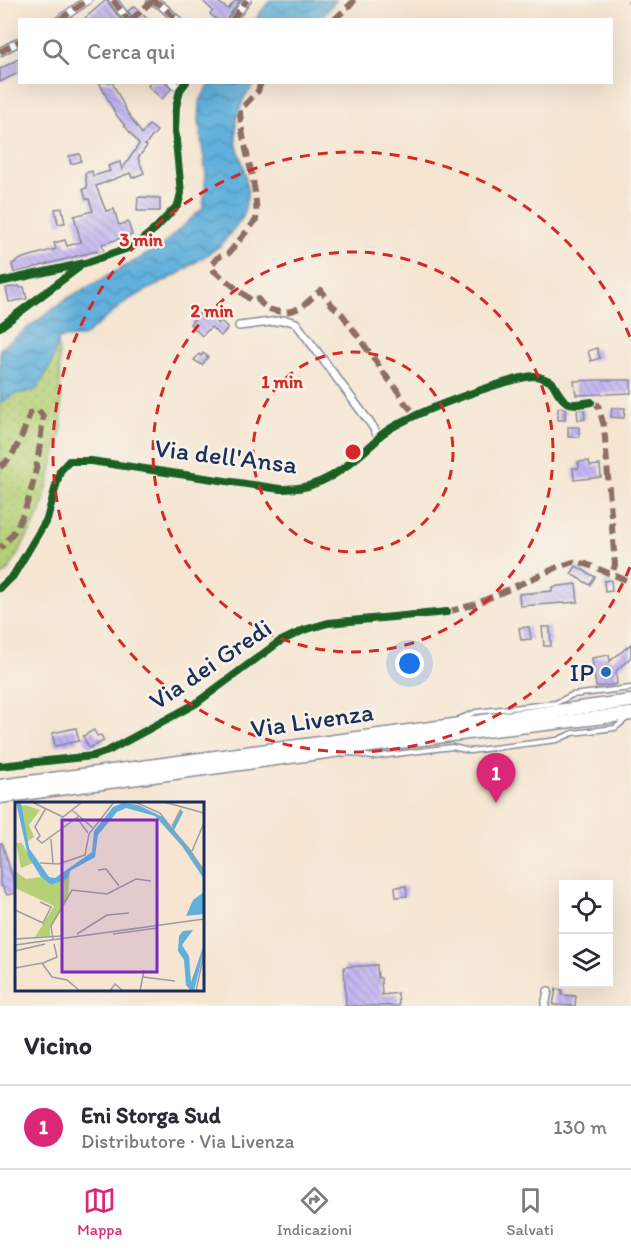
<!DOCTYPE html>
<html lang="it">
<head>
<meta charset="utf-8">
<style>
	:root { --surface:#fff; --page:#f7f7f7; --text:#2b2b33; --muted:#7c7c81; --line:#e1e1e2; --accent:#db2777 }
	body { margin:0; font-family:Itim,sans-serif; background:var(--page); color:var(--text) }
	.controls { position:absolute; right:18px; bottom:18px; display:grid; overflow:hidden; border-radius:0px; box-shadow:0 6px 24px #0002 }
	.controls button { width:54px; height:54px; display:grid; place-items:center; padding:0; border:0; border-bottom:2px solid var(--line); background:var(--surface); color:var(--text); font:30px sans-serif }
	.you { position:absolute; left:410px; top:664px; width:21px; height:21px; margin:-15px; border:4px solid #fff; border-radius:50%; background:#1a73e8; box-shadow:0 0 0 9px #1a73e833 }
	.badge { display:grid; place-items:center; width:39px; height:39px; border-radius:50%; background:var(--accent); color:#fff; font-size:20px; font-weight:700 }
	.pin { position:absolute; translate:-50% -50px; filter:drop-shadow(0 2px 3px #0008) }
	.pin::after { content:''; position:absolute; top:32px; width:21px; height:18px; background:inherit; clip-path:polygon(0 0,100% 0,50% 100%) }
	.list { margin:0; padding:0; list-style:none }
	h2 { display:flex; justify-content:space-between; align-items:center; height:78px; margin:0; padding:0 24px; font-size:26px }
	h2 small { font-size:20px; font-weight:400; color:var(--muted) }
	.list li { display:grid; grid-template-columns:39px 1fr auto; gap:18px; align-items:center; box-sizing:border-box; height:84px; padding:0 24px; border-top:2px solid var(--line) }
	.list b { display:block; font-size:22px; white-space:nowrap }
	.list p { margin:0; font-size:20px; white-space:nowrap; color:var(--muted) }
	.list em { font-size:20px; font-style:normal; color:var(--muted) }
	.icon { flex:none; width:33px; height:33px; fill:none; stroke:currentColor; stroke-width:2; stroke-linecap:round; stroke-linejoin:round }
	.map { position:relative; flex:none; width:631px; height:1006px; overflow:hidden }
	.search { position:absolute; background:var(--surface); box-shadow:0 6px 24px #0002; left:18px; right:18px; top:18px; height:66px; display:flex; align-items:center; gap:15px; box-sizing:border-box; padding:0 21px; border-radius:0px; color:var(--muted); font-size:22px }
	.sheet { height:162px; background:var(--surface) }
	nav { display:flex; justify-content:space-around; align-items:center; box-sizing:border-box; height:84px; border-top:2px solid var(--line); background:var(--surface); font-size:16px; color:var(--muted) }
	nav a { display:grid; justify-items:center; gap:3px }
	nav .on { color:var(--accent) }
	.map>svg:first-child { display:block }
	.park { fill:url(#park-dots); stroke:#68806a; stroke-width:1.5 }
	.water { fill:url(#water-waves); stroke:#3e709c; stroke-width:1.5 }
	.building { fill:url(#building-back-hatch) }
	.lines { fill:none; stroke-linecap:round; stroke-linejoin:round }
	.lane-casing { stroke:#888a98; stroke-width:7 }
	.street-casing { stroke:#888a98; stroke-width:10 }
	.highway-casing { stroke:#888a98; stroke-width:15 }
	.lane { stroke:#fff; stroke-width:4 }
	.street { stroke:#fff; stroke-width:7 }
	.highway { stroke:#fff; stroke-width:12 }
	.quiet { stroke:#8d6e63; stroke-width:6; stroke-dasharray:12 6; stroke-linecap:butt }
	.cycleway-casing { stroke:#f7f3e8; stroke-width:11 }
	.cycleway { stroke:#1b5e20; stroke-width:8 }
	.ring { fill:none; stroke:#d62828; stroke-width:3; stroke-dasharray:10 8 }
	.poi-dot { fill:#1f6fb2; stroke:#f7f3e8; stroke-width:2 }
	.labels { text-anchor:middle; stroke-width:5; stroke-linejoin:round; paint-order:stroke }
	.street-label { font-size:26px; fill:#1b2f5e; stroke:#f7f3e8 }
	.poi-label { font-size:26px; fill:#1b2f5e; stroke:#f7f3e8; text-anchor:end }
	.inset-river { fill:none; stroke:#61b0db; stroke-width:3 }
	.inset-road { fill:none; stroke:#9e9ca3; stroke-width:1.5 }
	.view { fill:#7b2cbf; fill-opacity:0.15; stroke:#7b2cbf; stroke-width:3 }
	.inset-edge { fill:none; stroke:#1b2f5e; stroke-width:3 }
	.centre { fill:#d62828; stroke:#f7f3e8; stroke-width:3 }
	.ring-label { font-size:18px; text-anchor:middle; font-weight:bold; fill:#d62828; stroke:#f7f3e8; stroke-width:5; stroke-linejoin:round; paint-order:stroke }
</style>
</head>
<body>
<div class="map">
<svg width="631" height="1006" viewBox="0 0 631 1006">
	<defs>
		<pattern id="park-dots" width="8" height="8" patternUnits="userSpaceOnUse" patternTransform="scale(1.5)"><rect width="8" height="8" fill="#b5d075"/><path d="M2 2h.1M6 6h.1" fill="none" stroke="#9bb368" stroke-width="1.8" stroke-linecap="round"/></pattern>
		<pattern id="water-waves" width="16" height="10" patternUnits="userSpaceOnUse" patternTransform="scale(1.5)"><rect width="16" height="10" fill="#61b0db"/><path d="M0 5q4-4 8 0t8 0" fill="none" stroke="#4f90b5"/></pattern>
		<pattern id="building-back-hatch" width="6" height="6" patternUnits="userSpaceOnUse" patternTransform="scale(1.5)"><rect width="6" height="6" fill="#bfadf3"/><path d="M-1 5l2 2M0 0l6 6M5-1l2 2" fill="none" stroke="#9a8dc8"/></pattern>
	</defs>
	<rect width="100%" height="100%" fill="#f7f3e8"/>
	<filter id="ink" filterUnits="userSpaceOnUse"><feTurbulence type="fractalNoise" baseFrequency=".0167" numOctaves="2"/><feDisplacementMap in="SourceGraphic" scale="12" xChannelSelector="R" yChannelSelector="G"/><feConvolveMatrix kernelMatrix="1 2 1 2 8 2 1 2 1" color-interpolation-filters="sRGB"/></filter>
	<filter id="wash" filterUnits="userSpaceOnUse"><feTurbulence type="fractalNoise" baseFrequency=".008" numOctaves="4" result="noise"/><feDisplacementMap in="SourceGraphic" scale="24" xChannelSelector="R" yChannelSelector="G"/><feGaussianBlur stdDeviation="1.35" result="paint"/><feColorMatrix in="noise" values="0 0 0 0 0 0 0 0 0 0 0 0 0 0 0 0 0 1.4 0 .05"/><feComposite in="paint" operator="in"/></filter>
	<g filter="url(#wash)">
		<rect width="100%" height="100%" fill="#f5e5d1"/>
		<polygon class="park" points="58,338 62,427 41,512 9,569 0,578 0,403 17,393 26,393 51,365"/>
		<g class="water">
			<polygon points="270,0 336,0 320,19 256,19"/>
			<polygon points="210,83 255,83 244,98 236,120 236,143 244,168 248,193 243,217 220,246 178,274 128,300 83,337 59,338 51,365 36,390 17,393 0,403 0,349 68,298 159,248 203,208 206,174 199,124 200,101"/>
		</g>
		<g id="blocks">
			<g class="building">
				<polygon points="106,0 121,20 83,20"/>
				<polygon points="202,0 215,0 228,9 236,0 240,0 226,20 217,20 210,14 213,11"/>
				<polygon points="135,6 148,20 134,20 128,11"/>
				<polygon points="20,58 20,72 0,82 0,69"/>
				<polygon points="99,82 112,82 127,112 142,134 149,125 157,131 145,145 147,146 138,158 144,173 132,178 130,173 96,186 106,211 114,209 118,223 120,225 128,222 132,235 102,244 104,251 97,253 96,251 14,273 12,264 23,258 56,249 54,243 65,240 67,246 81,242 74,216 93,211 89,199 86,199 83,189 87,188 85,173 92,171 93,176 110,171 108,166 120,162 122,170 139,144 115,113"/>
				<polygon points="151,82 166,82 171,89 162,99 148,86"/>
				<polygon points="80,154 81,161 71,164 69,156"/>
				<polygon points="138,197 160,198 160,211 137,211"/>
				<polygon points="62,208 65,223 58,224 55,209"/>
				<polygon points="19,286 20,288 24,287 27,299 9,302 6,288"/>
				<polygon points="203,310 218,324 221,321 228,328 221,336 211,327 202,336 190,324"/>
				<polygon points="597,348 600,358 591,361 588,351"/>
				<polygon points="203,353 208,357 202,365 194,360 199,354 201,356"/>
				<polygon points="600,380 631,380 631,393 576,395 574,381"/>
				<rect x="558" y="408" width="7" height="12"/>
				<polygon points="612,408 625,408 624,418 611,417"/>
				<polygon points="584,409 585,419 578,420 577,410"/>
				<rect x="568" y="427" width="11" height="10"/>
				<polygon points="589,461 590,466 600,465 601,477 574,480 573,468 579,468 578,462"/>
				<polygon points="576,566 595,577 590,585 571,574"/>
				<polygon points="611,580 612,591 605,592 604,581"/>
				<polygon points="576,584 578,602 520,606 519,594 552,591 552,587"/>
				<polygon points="529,627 531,639 521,640 519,628"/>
				<polygon points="542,627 550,627 551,646 544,646"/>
				<polygon points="631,644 631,657 616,671 617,684 596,687 592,658 609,655 610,661"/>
				<polygon points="76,728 79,741 55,746 52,733"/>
				<polygon points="94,730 97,736 101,735 104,741 89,748 83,736"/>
				<polygon points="0,843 2,843 13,879 15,879 16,893 7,895 0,883"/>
				<polygon points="406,886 407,896 396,897 395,887"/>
				<polygon points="377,965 378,978 381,978 382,995 398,993 399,1006 346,1006 344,967"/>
				<polygon points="556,989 562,990 562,995 576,996 575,1006 553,1005"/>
			</g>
		</g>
	</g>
	<g filter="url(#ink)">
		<use href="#blocks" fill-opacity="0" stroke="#888a98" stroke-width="1.5"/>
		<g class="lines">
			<defs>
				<g id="lane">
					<polyline points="459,719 476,712 556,703 572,695 631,688"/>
					<polyline points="352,753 372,757 452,747 470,751 557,740 573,733 615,728 626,719"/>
				</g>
				<g id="street">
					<polyline points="113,0 128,20"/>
					<polyline points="151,0 161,5 177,20"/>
					<polyline points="59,20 88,0"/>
					<polyline points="232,20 247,0"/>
					<polyline points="0,52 20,41"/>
					<polyline points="172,82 180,90"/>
					<polyline points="0,282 85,263 134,246 155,229 178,205 181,193 175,130 176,107 180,90 186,82"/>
					<polyline points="239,326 286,320 296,323 373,427 378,436"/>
					<path d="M0,588L13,576L47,519L60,471L69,461H91L280,489C321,491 347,467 376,441C385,421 510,377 534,376C540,376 547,380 552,382C564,404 566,407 591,402"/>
					<polyline points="0,766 93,756 108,751 195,704 279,642 304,630 328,623 447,612"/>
					<polyline points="545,1006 548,991"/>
				</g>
				<g id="highway">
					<polyline points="0,786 631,701"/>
					<polyline points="0,797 451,735 631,714"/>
				</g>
			</defs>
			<use href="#lane" class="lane-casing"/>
			<use href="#street" class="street-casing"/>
			<use href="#highway" class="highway-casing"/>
			<use href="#lane" class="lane"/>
			<use href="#street" class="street"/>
			<use href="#highway" class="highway"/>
			<g class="quiet">
				<polyline points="113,0 128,20"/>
				<polyline points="151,0 161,5 177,20"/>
				<polyline points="630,0 631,2"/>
				<polyline points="59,20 88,0"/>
				<polyline points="131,20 152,1"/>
				<polyline points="232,20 247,0"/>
				<polyline points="334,20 355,0"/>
				<polyline points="0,52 20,41"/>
				<path d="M261,82L258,91L240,110C241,147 259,182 256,220L229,253L217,258L212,264L213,270L252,301L258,299C266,313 289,316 302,306C309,302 314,295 321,290L332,305L342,314L389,380L393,383L405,403L416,415"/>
				<polyline points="591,402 598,405 604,426 615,565 612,574"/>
				<path d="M0,467C16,456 24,431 30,413L38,410L43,416C39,457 32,520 0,548"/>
				<polyline points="447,612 476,604 558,567 573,562 586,564 631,582"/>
			</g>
			<defs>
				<g id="cycleway">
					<polyline points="0,282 85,263 134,246 155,229 178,205 181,193 175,130 176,107 180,90 186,82"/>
					<polyline points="0,327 78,268"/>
					<path d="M0,588L13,576L47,519L60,471L69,461H91L280,489C321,491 347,467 376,441C385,421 510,377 534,376C540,376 547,380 552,382C564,404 566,407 591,402"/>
					<polyline points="0,766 93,756 108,751 195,704 279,642 304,630 328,623 447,612"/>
				</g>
			</defs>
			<use href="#cycleway" class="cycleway-casing"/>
			<use href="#cycleway" class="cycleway"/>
		</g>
	</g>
	<g class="ring">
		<circle cx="353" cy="452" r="100"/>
		<circle cx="353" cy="452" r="200"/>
		<path d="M630 567A300 300 0 1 1 630 337"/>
	</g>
	<circle class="poi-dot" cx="606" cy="672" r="6"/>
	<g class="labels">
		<g class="street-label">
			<text transform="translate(226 456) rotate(7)" y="9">Via dell'Ansa</text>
			<text transform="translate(210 664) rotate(-34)" y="9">Via dei Gredi</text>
			<text transform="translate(312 720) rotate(-8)" y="9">Via Livenza</text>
		</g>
		<g class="poi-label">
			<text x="594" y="681">IP</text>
		</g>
	</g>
	<g transform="translate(15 802)">
		<rect width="189" height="189" fill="#f5e5d1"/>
		<path d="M1,41H7L18,61L6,66Z" fill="#b5d075"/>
		<path d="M10,3L25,8L14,23L19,35L12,40L7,15L6,4ZM0,69L11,77L26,75L36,83L49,78L55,69L53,96L35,125V134L20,135L39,104L0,86Z" fill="#b5d075"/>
		<path d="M1,0H6L14,46L34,75L40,76L77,50L79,29L98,5L108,1L123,3L148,15L176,48L189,69V77L167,44L140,14L111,6L102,10L83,33L80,55L55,69L52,77L36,83L26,75L13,54ZM189,90V112L171,114L178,98ZM178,128L167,143L174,154L176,180L189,142V148L179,189H176L171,183L169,158L163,149L164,134L168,129Z" fill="#61b0db"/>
		<path class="inset-river" d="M158,27L167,9"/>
		<path class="inset-road" d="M17,0L48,15L67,0M120,0L145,11L189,68M149,0L189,11M31,6L20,25L25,34L22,37L27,41L64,14M57,8L78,26M62,16L73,31M157,24L166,7M36,37L38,62M177,49L189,21M25,61L44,62L70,53L74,32L99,0M83,68L91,67L104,84M0,108L28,121L36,105L25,100M62,132L92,113L114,111M98,132L142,126M0,137L46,134M38,137L36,124L57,88L92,92L121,77L136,79M0,143L189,117M0,149L30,142M28,161L42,155L39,142M0,166L27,161L37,175L52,178L65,189M128,175L160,179M95,189L100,182L108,189M125,189L129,168M181,189L189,151"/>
		<path class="view" d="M47,18H142V170H47Z"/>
		<rect width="189" height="189" class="inset-edge"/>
	</g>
	<circle cx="353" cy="452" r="9" class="centre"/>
	<g class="ring-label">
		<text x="141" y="246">3 min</text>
		<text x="212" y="317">2 min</text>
		<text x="282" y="388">1 min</text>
	</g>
</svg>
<div class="controls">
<button><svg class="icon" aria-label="locate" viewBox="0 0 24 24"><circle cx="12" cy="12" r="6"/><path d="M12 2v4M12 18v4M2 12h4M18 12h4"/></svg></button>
<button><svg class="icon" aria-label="layers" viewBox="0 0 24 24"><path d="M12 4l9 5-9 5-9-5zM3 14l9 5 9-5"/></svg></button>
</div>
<div class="you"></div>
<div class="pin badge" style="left:496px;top:803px">1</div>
<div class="search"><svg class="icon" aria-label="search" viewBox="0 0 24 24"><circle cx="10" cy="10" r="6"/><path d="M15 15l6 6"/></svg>Cerca qui</div>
</div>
<section class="sheet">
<h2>Vicino<small></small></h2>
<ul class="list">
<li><span class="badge">1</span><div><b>Eni Storga Sud</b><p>Distributore · Via Livenza</p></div><em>130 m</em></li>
</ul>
</section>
<nav>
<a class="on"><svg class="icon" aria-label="map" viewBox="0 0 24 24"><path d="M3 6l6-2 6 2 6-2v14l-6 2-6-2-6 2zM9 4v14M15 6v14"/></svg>Mappa</a>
<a><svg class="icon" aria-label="directions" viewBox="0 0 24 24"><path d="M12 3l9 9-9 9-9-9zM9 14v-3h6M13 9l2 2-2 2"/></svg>Indicazioni</a>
<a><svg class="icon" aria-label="saved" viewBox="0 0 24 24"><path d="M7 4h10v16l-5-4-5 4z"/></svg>Salvati</a>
</nav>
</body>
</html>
